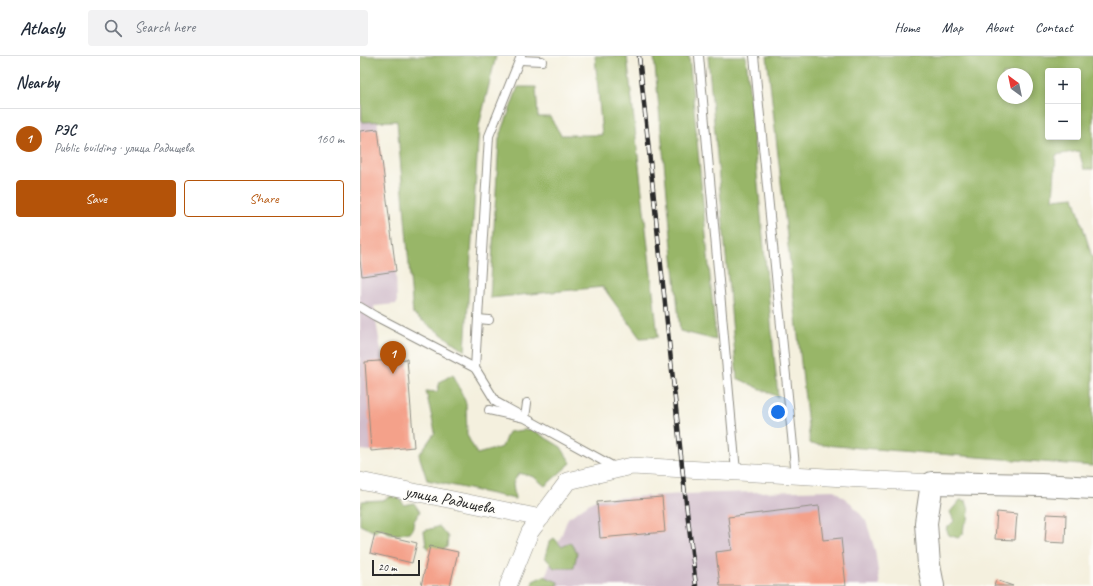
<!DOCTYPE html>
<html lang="en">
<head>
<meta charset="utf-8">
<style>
	:root { --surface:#fff; --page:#f2f2f3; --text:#1f2937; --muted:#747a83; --line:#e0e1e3; --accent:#b45309 }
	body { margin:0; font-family:Caveat,sans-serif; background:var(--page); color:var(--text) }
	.controls { position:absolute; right:12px; top:12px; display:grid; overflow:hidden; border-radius:4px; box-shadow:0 2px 6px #0003 }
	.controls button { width:36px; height:36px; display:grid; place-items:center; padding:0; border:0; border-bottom:1px solid var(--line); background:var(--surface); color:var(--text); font:20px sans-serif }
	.compass { position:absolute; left:637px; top:12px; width:36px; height:36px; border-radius:50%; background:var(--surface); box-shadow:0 2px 6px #0003; rotate:327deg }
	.scale { position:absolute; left:12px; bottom:10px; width:48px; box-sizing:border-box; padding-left:4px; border:2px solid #2b2b2b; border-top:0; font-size:11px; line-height:14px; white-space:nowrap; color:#2b2b2b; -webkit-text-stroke:3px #fdfcf7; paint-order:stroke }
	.you { position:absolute; left:418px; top:356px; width:14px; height:14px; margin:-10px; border:3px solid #fff; border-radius:50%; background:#1a73e8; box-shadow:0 0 0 6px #1a73e833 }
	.badge { display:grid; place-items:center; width:26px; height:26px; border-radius:50%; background:var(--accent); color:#fff; font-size:13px; font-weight:700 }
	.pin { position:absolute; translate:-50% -33px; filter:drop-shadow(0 1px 2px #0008) }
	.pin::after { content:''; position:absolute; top:21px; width:14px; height:12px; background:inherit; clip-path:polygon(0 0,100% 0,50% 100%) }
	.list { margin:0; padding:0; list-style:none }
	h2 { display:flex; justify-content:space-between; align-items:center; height:52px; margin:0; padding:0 16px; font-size:17px }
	h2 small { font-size:13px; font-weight:400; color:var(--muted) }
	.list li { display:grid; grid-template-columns:26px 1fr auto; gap:12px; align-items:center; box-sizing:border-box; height:60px; padding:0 16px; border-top:1px solid var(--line) }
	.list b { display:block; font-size:15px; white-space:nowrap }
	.list p { margin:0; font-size:13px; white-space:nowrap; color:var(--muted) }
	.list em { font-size:13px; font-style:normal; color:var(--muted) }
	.actions { display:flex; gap:8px; padding:12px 16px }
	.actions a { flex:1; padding:9px 0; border:1px solid var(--accent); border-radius:4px; text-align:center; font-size:14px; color:var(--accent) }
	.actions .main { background:var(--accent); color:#fff }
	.icon { flex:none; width:22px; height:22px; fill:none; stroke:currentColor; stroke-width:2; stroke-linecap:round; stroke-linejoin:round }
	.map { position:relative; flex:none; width:733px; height:530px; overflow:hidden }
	header { display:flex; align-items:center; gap:24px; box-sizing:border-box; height:56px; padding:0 20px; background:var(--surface); border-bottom:1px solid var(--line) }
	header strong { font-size:19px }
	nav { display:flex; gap:22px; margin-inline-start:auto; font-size:14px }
	.search { width:280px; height:36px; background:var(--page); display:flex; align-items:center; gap:10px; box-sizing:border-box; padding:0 14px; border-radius:4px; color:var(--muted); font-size:15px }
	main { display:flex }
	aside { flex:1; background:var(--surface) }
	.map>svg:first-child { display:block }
	.industrial { fill:#d1bdcb }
	.forest { fill:#98b668; stroke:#62704a; fill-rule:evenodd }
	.building { fill:#f4a18a }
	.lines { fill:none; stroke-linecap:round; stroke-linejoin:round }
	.lane-casing { stroke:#908e84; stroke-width:10 }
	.street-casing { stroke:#908e84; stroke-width:18 }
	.secondary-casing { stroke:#908e84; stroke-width:24 }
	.lane { stroke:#fff; stroke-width:8 }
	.street { stroke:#fff; stroke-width:17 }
	.secondary { stroke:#fff; stroke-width:22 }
	.rail-casing { stroke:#2b2b2b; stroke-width:4.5 }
	.rail { stroke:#fdfcf7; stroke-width:3; stroke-dasharray:9; stroke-linecap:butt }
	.labels { text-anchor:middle; stroke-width:3.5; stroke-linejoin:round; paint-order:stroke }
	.street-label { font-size:17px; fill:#2b2b2b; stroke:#fdfcf7 }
</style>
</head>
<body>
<header>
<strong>Atlasly</strong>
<div class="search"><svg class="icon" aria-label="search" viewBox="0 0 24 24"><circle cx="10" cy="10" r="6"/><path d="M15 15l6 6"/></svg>Search here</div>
<nav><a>Home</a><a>Map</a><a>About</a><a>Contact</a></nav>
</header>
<main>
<aside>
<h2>Nearby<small></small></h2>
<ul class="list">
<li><span class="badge">1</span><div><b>РЭС</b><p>Public building · улица Радищева</p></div><em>160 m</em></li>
</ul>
<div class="actions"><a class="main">Save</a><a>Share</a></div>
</aside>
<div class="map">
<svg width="733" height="530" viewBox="0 0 733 530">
	<rect width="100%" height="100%" fill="#fdfcf7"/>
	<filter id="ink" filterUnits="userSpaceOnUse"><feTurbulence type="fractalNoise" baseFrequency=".025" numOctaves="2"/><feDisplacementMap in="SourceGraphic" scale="8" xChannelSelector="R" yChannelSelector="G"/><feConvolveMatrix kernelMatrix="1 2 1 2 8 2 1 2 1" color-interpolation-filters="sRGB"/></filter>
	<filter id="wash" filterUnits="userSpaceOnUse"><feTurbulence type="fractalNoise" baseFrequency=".012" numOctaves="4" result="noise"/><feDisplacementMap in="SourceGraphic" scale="16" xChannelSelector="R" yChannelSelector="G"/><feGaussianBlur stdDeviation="0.9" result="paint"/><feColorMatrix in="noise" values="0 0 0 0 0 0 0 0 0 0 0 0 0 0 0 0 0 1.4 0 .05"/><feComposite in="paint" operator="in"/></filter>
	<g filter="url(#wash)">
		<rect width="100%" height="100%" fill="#f4f0de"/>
		<g class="industrial">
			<polygon points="0,0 13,0 18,73 36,215 37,248 14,250 15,260 23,305 47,303 54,391 11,395 0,394"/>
			<polygon points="474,434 492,448 506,465 515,494 520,530 182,530 208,462 236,443 325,438"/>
		</g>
		<g class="forest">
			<polygon points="0,0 136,0 119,70 105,295 53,258 37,65 2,66"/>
			<polygon points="235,0 267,0 298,281 280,282 243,231 130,242 139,83 158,31 176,31 178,61 190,61 201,79 242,79"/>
			<polygon points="294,0 329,0 356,284 320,275"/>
			<polygon points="348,0 386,0 418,341 377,322"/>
			<path d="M407,0H733V113H724L719,95L696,99L693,143L714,141L732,201H733V410L450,388ZM688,15H718V81H688ZM643,18H667V42H643Z"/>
			<polygon points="93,318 106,347 107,379 117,398 142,391 148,376 171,373 201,391 211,407 185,430 174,421 159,417 153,427 155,443 67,424 59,399 75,376 66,335 77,336 80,326"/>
			<path d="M36,437L44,449L54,447L60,456L54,465L52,475C39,479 33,481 21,472L15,476L0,469V455L2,445L23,444Z"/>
			<polygon points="600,444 606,445 609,454 608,464 604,469 603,478 598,482 589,479 586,473 594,465 590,456"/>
			<polygon points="79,470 88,481 87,491 73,498 66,489 64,475"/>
			<polygon points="194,482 202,491 210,486 217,497 214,512 194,512 185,501 189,486"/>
			<polygon points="184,520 198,526 198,530 172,530 173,525"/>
		</g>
		<g id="blocks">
			<g class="building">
				<polygon points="18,73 36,215 2,220 0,204 0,75"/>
				<polygon points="47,303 54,391 11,395 5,306"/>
				<polygon points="302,441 305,476 240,482 237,446"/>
				<polygon points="459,450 463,484 481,482 486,530 360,530 356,496 372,494 368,461"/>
				<polygon points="637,456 657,458 655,484 635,483"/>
				<polygon points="687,458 706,459 705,487 685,486"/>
				<polygon points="15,477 57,487 52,507 10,497"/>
				<polygon points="70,490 98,496 90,530 80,529 79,530 61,530"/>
				<polygon points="636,524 653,530 634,530"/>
			</g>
		</g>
	</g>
	<g filter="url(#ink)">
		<use href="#blocks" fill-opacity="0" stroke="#908e84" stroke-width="1"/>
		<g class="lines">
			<defs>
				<g id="lane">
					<polyline points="339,0 376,416"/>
					<polyline points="394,0 436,420"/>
					<polyline points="160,4 182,5"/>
					<polyline points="0,251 15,260 115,312 136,346 256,412"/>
					<polyline points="118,263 129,264"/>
					<polyline points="115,312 129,80 161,0"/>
					<polyline points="129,354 165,362 167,347"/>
				</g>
				<g id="street">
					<polyline points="0,425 181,462"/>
					<polyline points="148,530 170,476 208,425 272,410 572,427"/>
				</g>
				<polyline id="secondary" points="573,530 569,509 566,467 572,427 681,429 733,432"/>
			</defs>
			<use href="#lane" class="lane-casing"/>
			<use href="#street" class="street-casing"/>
			<use href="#secondary" class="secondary-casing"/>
			<use href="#lane" class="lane"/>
			<use href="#street" class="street"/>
			<use href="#secondary" class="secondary"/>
			<defs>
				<polyline id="rail" points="279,0 325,438 336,530"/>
			</defs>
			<use href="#rail" class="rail-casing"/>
			<use href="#rail" class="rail"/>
		</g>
	</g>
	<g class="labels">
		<g class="street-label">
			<text transform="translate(90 443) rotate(11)" y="6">улица Радищева</text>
		</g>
	</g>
</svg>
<div class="controls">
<button>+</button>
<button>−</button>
</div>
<svg class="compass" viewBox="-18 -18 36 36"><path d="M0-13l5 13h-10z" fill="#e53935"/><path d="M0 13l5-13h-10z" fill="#747a83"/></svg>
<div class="scale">20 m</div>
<div class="you"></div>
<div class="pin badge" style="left:33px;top:318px">1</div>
</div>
</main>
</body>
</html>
